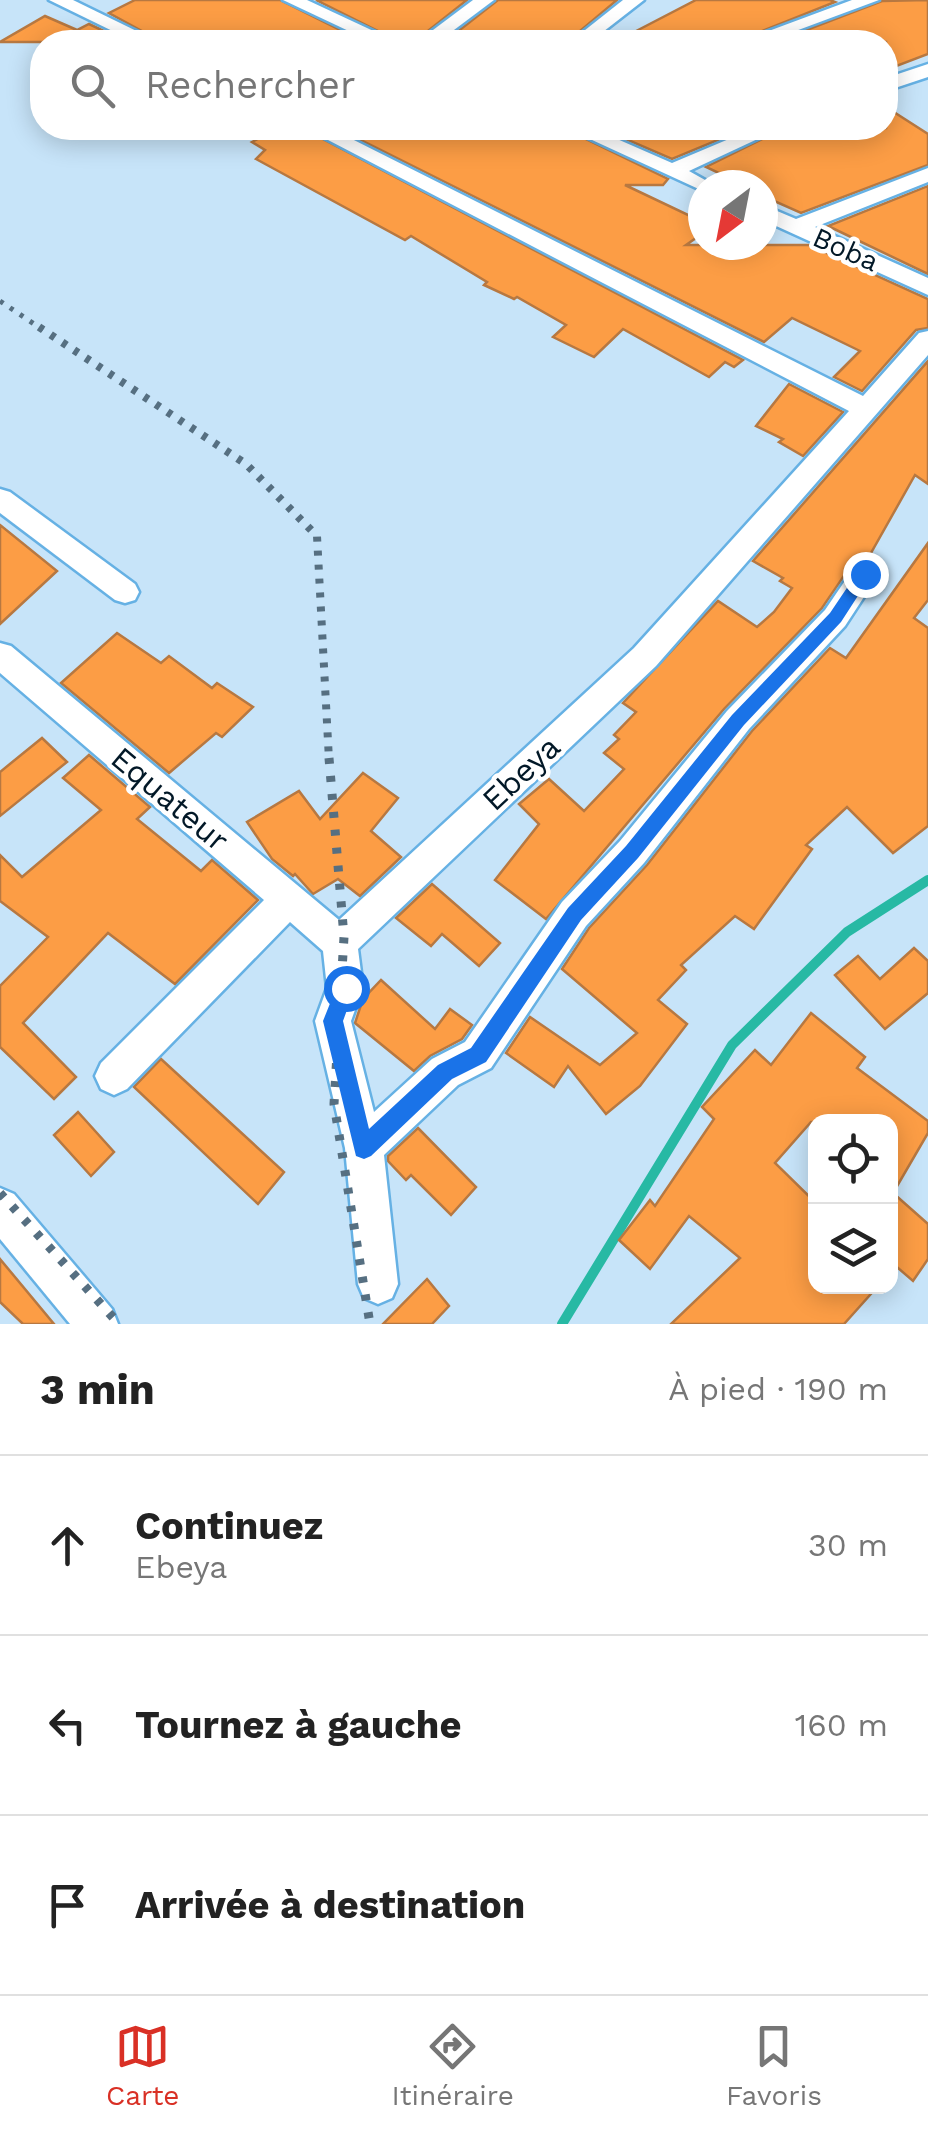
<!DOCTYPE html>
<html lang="fr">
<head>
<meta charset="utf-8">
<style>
	:root { --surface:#fff; --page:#f2f2f2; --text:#222; --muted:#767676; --line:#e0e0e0; --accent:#d93025 }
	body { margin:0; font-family:"Work Sans",sans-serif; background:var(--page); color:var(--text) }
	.controls { position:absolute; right:30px; bottom:30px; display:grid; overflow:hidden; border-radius:20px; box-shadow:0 5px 25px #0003 }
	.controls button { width:90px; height:90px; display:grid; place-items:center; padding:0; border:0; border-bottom:2px solid var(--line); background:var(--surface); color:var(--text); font:50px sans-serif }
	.compass { position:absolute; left:688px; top:170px; width:90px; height:90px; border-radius:50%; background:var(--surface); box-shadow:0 5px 25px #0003; rotate:212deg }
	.stop { position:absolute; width:30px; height:30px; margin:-22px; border:8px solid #1a73e8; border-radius:50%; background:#fff }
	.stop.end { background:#1a73e8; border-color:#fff; box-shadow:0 2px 10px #0008 }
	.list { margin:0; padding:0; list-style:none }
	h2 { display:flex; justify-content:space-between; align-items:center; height:130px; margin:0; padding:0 40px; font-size:42px }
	h2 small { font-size:32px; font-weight:400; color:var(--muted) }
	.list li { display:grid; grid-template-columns:65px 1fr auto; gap:30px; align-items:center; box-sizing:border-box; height:180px; padding:0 40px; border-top:2px solid var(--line) }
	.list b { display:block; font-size:38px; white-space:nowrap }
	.list p { margin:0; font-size:32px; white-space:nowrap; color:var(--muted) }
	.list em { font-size:32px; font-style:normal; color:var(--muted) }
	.icon { flex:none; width:55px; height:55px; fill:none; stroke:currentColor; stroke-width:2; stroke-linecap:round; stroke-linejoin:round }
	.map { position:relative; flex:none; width:928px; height:1324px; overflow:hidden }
	.search { position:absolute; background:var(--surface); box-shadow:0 5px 25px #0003; left:30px; right:30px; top:30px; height:110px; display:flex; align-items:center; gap:25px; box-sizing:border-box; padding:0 35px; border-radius:40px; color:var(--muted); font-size:38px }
	.sheet { height:670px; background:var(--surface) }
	nav { display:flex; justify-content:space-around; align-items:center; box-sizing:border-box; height:140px; border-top:2px solid var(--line); background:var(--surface); font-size:28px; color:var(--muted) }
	nav a { display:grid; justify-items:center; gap:5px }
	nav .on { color:var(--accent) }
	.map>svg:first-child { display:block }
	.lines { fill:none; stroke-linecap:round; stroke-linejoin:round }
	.stream { stroke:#27b9a4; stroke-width:10 }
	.building { fill:#fc9d45; stroke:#b77841; stroke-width:2.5 }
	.minor-casing { stroke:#66b1e4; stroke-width:5 }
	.minor { fill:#fff; fill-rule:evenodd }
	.rail-far2 { stroke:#566f81; stroke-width:5; stroke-dasharray:4 8; stroke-linecap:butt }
	.rail-far1 { stroke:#566f81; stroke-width:8; stroke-dasharray:5 9; stroke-linecap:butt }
	.rail { stroke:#566f81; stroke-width:9; stroke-dasharray:6 12; stroke-linecap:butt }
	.route { fill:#1a73e8 }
	.labels { text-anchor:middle; stroke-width:9; stroke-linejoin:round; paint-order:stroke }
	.far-street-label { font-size:28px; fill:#021827; stroke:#fff }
	.street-label { font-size:32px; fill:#021827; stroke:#fff }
</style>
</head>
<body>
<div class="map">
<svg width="928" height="1324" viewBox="0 0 928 1324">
	<rect width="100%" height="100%" fill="#c7e4f9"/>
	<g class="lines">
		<polyline class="stream" points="562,1324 732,1045 847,932 928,880"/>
	</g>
	<g class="building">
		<polygon points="135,0 280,0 364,42 162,42 109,13"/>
		<polygon points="316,0 467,0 414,42 400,42"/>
		<polygon points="498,0 617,0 567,42 470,42 452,36"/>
		<polygon points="696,0 830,0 835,2 735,42 615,42"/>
		<polygon points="928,0 928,54 886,70 886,42 775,42 882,1"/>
		<polygon points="45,16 77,30 89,24 127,42 0,42"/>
		<polygon points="886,107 928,134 928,165 801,213 763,196 763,185 744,185 706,167 784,128 886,128"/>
		<polygon points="279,128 302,128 743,360 734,367 725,362 709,377 623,329 594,357 553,337 566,325 517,297 514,299 484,285 487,282 411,236 405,240 256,159 265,150 252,142"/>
		<polygon points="337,128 563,128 668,179 663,185 625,185 703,222 703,233 686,245 809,245 928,299 928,328 916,330 862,391 834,377 860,351 792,318 764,342"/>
		<polygon points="600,128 747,128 672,159"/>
		<polygon points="928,186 928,274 828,226"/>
		<polygon points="928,361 928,484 915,475 867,560 852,564 822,608 724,709 546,919 495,880 539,824 519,804 549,779 584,811 624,769 604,753 619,739 614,735 636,712 623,703 718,601 757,627 774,612 792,588 780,581 783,578 753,561"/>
		<polygon points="789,384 843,412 803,456 779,442 783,439 756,426"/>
		<polygon points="0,525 57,571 0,624"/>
		<polygon points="928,543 928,600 914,618 928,628 928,826 893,853 847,807 806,845 812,849 754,929 735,916 681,965 686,970 658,1000 687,1024 640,1086 606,1114 568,1066 554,1087 506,1053 530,1017 600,1065 637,1033 562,969 589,928 647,865 752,731 830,648 846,658"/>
		<polygon points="117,633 161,663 169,656 212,688 217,683 253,707 222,737 216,733 169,773 61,683"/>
		<polygon points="42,738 67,762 0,816 0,772"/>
		<polygon points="89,755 150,807 137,819 201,871 212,860 258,900 175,984 108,933 23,1023 76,1077 54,1099 0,1047 0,986 48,937 0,901 0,855 22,877 101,810 63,778"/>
		<polygon points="363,773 398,798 371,831 401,857 360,896 338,879 313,894 295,874 293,876 272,859 247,822 299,791 320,819"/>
		<polygon points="432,884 500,943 479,966 442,934 431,946 396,918"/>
		<polygon points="914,948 928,961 928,993 885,1029 835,975 858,956 880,979"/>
		<polygon points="381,980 435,1029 450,1009 472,1025 462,1039 430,1056 414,1071 355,1023 363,999"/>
		<polygon points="811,1013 865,1057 857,1068 928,1121 928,1133 893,1193 928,1224 928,1259 913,1281 890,1261 890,1122 811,1122 775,1163 816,1203 816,1286 878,1286 844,1324 671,1324 740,1258 689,1216 650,1269 619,1240 650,1200 655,1206 714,1119 702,1107 755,1050 771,1065"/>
		<polygon points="161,1059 284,1172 258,1204 134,1087"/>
		<polygon points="78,1112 114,1152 91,1176 54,1135"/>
		<polygon points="418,1128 476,1187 451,1215 411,1175 406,1180 388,1161 388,1156"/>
		<polygon points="0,1259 54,1324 23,1324 0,1302"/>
		<polygon points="427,1279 449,1306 432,1324 383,1324"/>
	</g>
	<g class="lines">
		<defs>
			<g id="minor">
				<polygon points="49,0 73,0 159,42 135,42"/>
				<polygon points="283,0 307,0 397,42 372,42"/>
				<polygon points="473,0 494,0 438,42 417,42"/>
				<polygon points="623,0 644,0 590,42 570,42"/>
				<polygon points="852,0 879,0 766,42 739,42"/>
				<polygon points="928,64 928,77 886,91 886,78"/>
				<polygon points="305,128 330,128 863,396 919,333 928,331 928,355 656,666 358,949 363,988 351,1021 374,1112 432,1059 465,1042 562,902 620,841 727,711 825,610 855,566 865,563 875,566 879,574 845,626 749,729 644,863 586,926 491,1068 458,1085 384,1155 398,1284 392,1298 378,1304 364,1298 358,1284 345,1148 315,1021 327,988 323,951 290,922 127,1089 114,1095 101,1089 95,1076 101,1063 264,900 0,673 0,643 11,646 339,920 634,648 849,411"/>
				<polygon points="566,128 592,128 672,163 755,128 781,128 689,171 714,185 703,185 703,191"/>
				<polygon points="928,168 928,182 815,227 928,278 928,295 763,220 763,205 796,219"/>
				<polygon points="0,489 10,492 135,584 139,592 135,600 125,603 115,600 0,513"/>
				<polygon points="0,1188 14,1194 112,1309 118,1324 70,1324 0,1239"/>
			</g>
		</defs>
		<use href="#minor" class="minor-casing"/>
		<use href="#minor" class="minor"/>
		<polyline class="rail-far2" points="0,301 43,330"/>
		<polyline class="rail-far1" points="39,327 246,464 317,536 329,760"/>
		<g class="rail">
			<polyline points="329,758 344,937 334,1104 370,1324"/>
			<polyline points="0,1193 119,1324"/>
		</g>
	</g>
	<polygon class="route" points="865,568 872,574 841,622 744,725 638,858 581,920 486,1062 452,1079 371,1156 364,1159 356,1156 323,1021 339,981 346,978 355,988 343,1021 369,1129 438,1065 471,1048 568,908 626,846 732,715 830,613 859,570"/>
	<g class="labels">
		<g class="far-street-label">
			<text transform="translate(846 249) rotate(24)" y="10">Boba</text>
		</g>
		<g class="street-label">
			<text transform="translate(521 773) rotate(-43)" y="11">Ebeya</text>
			<text transform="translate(170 799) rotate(40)" y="11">Equateur</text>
		</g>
	</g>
</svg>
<div class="controls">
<button><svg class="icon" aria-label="locate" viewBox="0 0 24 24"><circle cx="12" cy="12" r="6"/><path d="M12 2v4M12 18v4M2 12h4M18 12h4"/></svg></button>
<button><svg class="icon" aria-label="layers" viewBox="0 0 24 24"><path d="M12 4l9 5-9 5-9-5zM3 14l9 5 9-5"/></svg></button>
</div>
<svg class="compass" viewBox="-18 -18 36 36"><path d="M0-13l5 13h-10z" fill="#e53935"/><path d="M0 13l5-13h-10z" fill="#767676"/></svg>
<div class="stop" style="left:346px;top:988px"></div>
<div class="stop end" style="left:865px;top:574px"></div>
<div class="search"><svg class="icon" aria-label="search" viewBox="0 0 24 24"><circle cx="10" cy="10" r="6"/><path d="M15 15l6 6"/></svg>Rechercher</div>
</div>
<section class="sheet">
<h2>3 min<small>À pied · 190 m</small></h2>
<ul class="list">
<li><svg class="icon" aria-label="ahead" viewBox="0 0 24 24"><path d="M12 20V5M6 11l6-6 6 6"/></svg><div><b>Continuez</b><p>Ebeya</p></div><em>30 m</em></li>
<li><svg class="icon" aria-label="left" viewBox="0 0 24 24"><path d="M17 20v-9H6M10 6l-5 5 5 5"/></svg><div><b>Tournez à gauche</b></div><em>160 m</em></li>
<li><svg class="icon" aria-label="arrive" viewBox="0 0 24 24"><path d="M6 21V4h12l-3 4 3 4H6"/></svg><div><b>Arrivée à destination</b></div></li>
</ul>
</section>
<nav>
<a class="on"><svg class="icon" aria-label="map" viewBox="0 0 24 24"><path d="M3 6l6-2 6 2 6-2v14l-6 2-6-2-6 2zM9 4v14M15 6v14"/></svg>Carte</a>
<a><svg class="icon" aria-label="directions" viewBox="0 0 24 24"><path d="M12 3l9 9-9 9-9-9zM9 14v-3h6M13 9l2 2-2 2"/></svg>Itinéraire</a>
<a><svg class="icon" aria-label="saved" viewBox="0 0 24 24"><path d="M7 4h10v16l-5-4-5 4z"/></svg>Favoris</a>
</nav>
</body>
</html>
